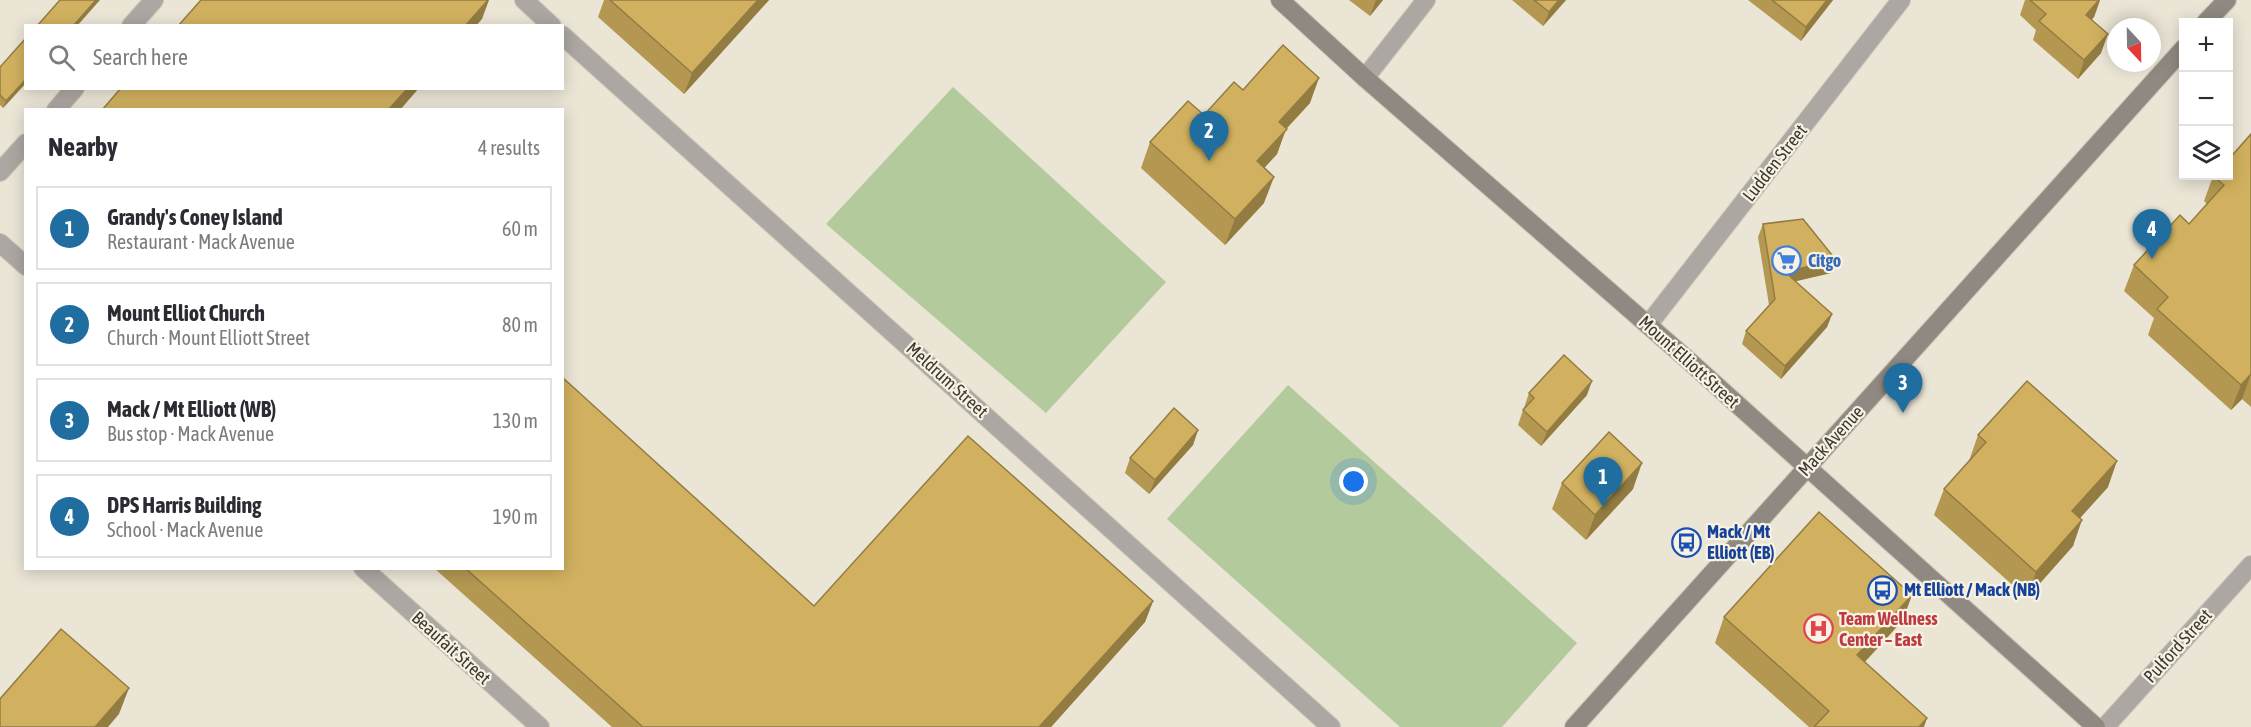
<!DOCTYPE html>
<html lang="en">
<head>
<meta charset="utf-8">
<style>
	:root { --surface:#fff; --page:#f2f2f3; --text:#2b2b33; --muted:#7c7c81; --line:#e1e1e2; --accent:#206ea0 }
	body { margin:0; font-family:"Asap Condensed",sans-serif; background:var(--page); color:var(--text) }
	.controls { position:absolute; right:18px; top:18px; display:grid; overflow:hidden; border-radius:0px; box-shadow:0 3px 15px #0003 }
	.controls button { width:54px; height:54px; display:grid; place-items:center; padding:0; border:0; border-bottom:2px solid var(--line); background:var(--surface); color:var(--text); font:30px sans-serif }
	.compass { position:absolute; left:2107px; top:18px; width:54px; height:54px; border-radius:50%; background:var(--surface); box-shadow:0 3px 15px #0003; rotate:158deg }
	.you { position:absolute; left:1354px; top:482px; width:21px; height:21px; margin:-15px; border:4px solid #fff; border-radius:50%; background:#1a73e8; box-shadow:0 0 0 9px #1a73e833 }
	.badge { display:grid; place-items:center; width:39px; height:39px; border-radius:50%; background:var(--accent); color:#fff; font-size:20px; font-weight:700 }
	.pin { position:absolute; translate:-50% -50px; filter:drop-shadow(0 2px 3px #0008) }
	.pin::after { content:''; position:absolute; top:32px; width:21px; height:18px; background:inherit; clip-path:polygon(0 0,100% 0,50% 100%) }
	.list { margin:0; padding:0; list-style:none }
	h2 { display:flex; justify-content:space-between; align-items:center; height:78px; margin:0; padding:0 24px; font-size:26px }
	h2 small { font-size:20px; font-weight:400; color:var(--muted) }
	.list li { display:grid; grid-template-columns:39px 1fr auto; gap:18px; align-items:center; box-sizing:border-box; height:84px; margin:0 12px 12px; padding:0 12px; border:2px solid var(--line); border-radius:0px }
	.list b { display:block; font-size:22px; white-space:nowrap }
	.list p { margin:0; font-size:20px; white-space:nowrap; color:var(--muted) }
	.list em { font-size:20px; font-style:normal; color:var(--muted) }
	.icon { flex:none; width:33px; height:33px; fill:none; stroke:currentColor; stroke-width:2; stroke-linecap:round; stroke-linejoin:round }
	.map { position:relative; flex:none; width:2251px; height:727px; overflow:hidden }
	.search { position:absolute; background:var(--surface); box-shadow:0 3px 15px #0003; left:24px; top:24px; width:540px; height:66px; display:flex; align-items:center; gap:15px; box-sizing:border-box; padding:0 21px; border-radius:0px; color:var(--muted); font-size:22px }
	.panel { position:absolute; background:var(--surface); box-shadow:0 3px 15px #0003; left:24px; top:108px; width:540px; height:462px; border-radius:0px }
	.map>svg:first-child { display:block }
	.green { fill:#b3ca9c }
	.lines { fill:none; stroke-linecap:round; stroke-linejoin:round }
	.street-casing { stroke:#c8c3b5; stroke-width:20 }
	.secondary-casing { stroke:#c8c3b5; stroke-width:20 }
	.street { stroke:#aca7a2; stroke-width:18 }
	.secondary { stroke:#908981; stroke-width:18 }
	.wall { fill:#b49852 }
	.shaded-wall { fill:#927c42 }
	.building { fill:#d1b15f; stroke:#927c42; stroke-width:1.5 }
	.labels { text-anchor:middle; stroke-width:4.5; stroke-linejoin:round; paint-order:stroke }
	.street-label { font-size:18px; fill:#3b3933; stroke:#f8f2e3 }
	.shop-label { font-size:18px; font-weight:bold; fill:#366cbe; stroke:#f8f2e3; text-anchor:start }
	.transit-label { font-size:18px; font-weight:bold; fill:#164399; stroke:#f8f2e3; text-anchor:start }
	.health-label { font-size:18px; font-weight:bold; fill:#be3a42; stroke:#f8f2e3; text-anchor:start }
</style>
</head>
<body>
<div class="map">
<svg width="2251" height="727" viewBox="0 0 2251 727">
	<rect width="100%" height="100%" fill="#ebe5d6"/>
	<g class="green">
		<polygon points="953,87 1166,282 1046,413 826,224"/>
		<polygon points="1288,385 1577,643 1502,727 1400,727 1167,519"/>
	</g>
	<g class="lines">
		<defs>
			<g id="street">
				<polyline points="524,0 552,26"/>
				<polyline points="131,26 154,0"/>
				<polyline points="562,35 1331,727"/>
				<polyline points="1365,78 1426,0"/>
				<polyline points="56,110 75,88"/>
				<polyline points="0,172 26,143"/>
				<polyline points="0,243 26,266"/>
				<polyline points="1648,325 1901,0"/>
				<polyline points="363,568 540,727"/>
				<polyline points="2105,727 2251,565"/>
			</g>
			<g id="secondary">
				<polyline points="1280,0 1365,78 1688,360 2096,727"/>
				<polyline points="2206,22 2227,0"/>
				<polyline points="1574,727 2184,48"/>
			</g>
		</defs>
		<use href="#street" class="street-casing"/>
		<use href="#secondary" class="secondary-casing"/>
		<use href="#street" class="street"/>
		<use href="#secondary" class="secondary"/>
	</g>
	<g class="wall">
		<polygon points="604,0 769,0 684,94 598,17"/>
		<polygon points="1349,0 1383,0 1370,16"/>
		<polygon points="1512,0 1566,0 1543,26"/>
		<polygon points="1748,0 1833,0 1801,41"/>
		<polygon points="2025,0 2100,0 2094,17 2091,20 2101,53 2078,79 2033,40 2036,30 2020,15"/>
		<polygon points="26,38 26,83 3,108 0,105 0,67"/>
		<polygon points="1243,90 1310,103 1286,129 1277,154 1264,168 1264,203 1225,245 1141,168 1150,142 1204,115"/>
		<polygon points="2251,134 2251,407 2242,399 2231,410 2148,335 2154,318 2124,291 2134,265 2189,224 2207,204 2204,201 2213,176"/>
		<polygon points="1763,224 1831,273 1795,281 1832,314 1827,327 1781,379 1742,344 1746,331 1769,305 1758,237"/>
		<polygon points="1529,393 1587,395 1541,446 1518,425 1523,410 1525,409 1524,408"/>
		<polygon points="1198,430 1193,445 1149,494 1125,473 1130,458"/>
		<polygon points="1978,435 2108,487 2080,518 2073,546 2027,598 1934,515 1944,489 1969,461"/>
		<polygon points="1562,483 1633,489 1586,540 1552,509"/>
		<polygon points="749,547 814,606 1153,601 1145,622 1051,727 612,727 434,568 562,568"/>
		<polygon points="1724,617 1903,620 1865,662 1924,727 1809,727 1715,643"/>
	</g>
	<g class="shaded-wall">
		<polygon points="96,0 100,0 77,26 73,26"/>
		<polygon points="488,0 489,0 482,19 476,26 465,26"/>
		<polygon points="758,0 769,0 684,94 692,73"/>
		<polygon points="1376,0 1383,0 1370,16"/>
		<polygon points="1559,0 1566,0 1543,26 1549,12"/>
		<polygon points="1827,0 1833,0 1801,41 1806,27"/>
		<polygon points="2100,0 2094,17 2079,34 2086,15"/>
		<polygon points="2108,34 2101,53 2078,79 2084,60"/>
		<polygon points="1319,78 1310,103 1286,129 1277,154 1247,187 1257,161 1279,122"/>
		<polygon points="26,79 26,83 3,108 6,101"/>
		<polygon points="408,88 419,88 400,110 388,110"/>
		<polygon points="1274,177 1264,203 1225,245 1235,219"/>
		<polygon points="1836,260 1831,273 1780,285 1785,272"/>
		<polygon points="1832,314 1827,327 1781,379 1785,366"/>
		<polygon points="2251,374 2242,399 2231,410 2241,385"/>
		<polygon points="1592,381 1587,395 1541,446 1547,432"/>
		<polygon points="1198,430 1193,445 1149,494 1155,480"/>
		<polygon points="2117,461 2108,487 2063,537 2072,511"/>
		<polygon points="1642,463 1633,489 1586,540 1595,515"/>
		<polygon points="2082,520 2073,546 2027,598 2036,572"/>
		<polygon points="1912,595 1903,620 1848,680 1857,655"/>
		<polygon points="1153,601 1145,622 1051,727 1039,727"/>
		<polygon points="129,688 119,714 108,727 95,727"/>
		<polygon points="1927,718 1924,727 1919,727"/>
	</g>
	<g class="building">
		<polygon points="60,0 96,0 73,26 37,26"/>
		<polygon points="201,0 488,0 465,26 178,26"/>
		<polygon points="610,0 758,0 692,73"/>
		<polygon points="1534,0 1559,0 1549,12"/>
		<polygon points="1772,0 1827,0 1806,27"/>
		<polygon points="2030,0 2099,0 2086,15 2108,34 2084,60 2039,21 2046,14"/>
		<polygon points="26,38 26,79 6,101 0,95 0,67"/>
		<polygon points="1283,45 1319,78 1279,122 1287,129 1257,161 1274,177 1235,219 1150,142 1188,101 1204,115 1234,82 1243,90"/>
		<polygon points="121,88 408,88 388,110 102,110"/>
		<polygon points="2251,134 2251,374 2241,385 2157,309 2168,297 2134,265 2180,215 2189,224 2224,185 2213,176 2229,176 2229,159"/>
		<polygon points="1803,219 1836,260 1785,272 1832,314 1785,366 1746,331 1775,299 1763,224"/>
		<polygon points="1564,355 1592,381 1547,432 1523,410 1534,398 1529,393"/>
		<polygon points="562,377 814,606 968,436 1153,601 1039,727 643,727 465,568 562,568"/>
		<polygon points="2027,381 2117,461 2072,511 2082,520 2036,572 1944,489 1986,442 1978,435"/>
		<polygon points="1174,408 1198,430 1155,480 1130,458"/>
		<polygon points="1609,432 1642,463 1595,515 1562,483"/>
		<polygon points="1819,512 1912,595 1857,655 1927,718 1919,727 1814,727 1829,711 1724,617"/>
		<polygon points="61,629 129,688 95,727 0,727 0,699"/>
	</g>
	<defs>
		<symbol id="supermarket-ring" viewBox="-11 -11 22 22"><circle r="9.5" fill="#f8f2e3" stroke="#3f7fe0" stroke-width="1.5"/><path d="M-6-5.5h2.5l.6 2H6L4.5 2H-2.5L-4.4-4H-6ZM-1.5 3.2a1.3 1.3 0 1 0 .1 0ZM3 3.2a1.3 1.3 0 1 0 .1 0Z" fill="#3f7fe0"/></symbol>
		<symbol id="bus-ring" viewBox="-11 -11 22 22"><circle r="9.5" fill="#f8f2e3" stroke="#1a4fb4" stroke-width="1.5"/><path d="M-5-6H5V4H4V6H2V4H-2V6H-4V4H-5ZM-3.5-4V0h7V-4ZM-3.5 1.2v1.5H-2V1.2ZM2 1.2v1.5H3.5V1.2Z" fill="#1a4fb4"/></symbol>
		<symbol id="hospital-ring" viewBox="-11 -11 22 22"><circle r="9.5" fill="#f8f2e3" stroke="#e0444e" stroke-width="1.5"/><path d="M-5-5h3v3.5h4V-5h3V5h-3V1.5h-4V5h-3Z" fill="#e0444e"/></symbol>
	</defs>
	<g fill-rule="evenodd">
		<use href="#supermarket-ring" x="1770" y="244" width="33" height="33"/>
		<use href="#bus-ring" x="1670" y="526" width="33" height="33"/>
		<use href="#bus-ring" x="1866" y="574" width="33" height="33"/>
		<use href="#hospital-ring" x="1802" y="612" width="33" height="33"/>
	</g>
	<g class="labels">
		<g class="street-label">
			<text transform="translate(1775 163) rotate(-52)" y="6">Ludden Street</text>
			<text transform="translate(1689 362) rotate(42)" y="6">Mount Elliott Street</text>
			<text transform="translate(947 380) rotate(42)" y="6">Meldrum Street</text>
			<text transform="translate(1831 441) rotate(-48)" y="6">Mack Avenue</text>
			<text transform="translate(2178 646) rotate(-48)" y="6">Pulford Street</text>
			<text transform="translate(451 648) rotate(42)" y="6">Beaufait Street</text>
		</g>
		<g class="shop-label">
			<text x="1808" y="267">Citgo</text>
		</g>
		<g class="transit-label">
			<text x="1707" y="538">Mack / Mt<tspan x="1707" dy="21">Elliott (EB)</tspan></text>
			<text x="1904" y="596">Mt Elliott / Mack (NB)</text>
		</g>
		<g class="health-label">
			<text x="1839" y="625">Team Wellness<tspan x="1839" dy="21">Center – East</tspan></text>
		</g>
	</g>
</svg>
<div class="controls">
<button>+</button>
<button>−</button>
<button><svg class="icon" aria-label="layers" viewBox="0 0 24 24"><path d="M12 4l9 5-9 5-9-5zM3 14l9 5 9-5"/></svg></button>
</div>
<svg class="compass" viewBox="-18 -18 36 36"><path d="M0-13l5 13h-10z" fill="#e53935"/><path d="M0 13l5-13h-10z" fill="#7c7c81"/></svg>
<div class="you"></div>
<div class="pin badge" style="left:1603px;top:507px">1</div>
<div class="pin badge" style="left:1209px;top:161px">2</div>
<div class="pin badge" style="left:1903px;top:413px">3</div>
<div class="pin badge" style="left:2152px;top:259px">4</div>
<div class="search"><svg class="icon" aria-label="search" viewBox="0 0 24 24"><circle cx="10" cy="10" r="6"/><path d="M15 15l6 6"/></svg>Search here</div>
<section class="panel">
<h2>Nearby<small>4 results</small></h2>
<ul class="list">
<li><span class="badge">1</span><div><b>Grandy's Coney Island</b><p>Restaurant · Mack Avenue</p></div><em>60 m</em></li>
<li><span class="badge">2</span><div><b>Mount Elliot Church</b><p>Church · Mount Elliott Street</p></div><em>80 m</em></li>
<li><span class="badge">3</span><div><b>Mack / Mt Elliott (WB)</b><p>Bus stop · Mack Avenue</p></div><em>130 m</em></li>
<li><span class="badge">4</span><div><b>DPS Harris Building</b><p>School · Mack Avenue</p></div><em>190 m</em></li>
</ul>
</section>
</div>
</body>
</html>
